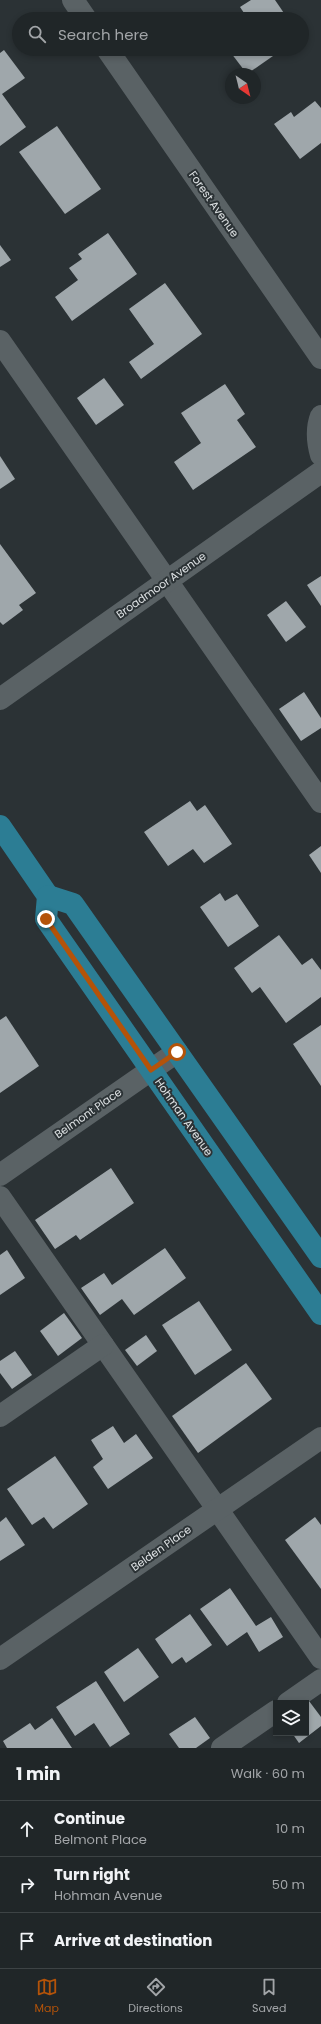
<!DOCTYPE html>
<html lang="en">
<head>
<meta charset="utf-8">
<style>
	:root { --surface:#202628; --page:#282e30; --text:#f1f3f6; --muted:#a2a5a8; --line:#3d4345; --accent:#b45309 }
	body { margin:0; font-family:Poppins,sans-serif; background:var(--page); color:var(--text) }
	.controls { position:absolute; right:12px; bottom:12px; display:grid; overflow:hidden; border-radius:0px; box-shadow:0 2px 6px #0003 }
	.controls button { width:36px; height:36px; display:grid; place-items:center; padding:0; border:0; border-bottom:1px solid var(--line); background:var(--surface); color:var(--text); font:20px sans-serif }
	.compass { position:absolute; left:225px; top:68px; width:36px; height:36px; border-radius:50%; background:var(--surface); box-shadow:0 2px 6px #0003; rotate:145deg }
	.stop { position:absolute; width:12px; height:12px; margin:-9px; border:3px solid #b45309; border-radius:50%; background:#fff }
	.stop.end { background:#b45309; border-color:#fff; box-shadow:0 1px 4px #0008 }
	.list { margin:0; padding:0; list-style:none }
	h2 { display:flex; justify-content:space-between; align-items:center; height:52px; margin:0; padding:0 16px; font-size:17px }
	h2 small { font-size:13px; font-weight:400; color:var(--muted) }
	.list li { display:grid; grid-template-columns:26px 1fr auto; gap:12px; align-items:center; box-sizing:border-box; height:56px; padding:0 16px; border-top:1px solid var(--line) }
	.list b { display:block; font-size:15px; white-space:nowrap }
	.list p { margin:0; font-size:13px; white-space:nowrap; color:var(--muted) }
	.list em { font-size:13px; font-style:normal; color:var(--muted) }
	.icon { flex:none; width:22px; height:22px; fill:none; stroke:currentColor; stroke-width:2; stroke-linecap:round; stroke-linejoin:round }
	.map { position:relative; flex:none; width:321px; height:1748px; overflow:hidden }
	.search { position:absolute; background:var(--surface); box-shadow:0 2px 6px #0003; left:12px; right:12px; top:12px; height:44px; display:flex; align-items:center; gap:10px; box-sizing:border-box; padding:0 14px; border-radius:22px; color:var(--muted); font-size:15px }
	.sheet { height:220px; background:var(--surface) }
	nav { display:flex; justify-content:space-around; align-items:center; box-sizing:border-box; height:56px; border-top:1px solid var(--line); background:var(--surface); font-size:11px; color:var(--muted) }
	nav a { display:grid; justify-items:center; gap:2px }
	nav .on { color:var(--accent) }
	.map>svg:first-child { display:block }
	.building { fill:#9fa7ab }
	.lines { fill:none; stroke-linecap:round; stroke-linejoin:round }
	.minor { stroke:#5a6265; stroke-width:22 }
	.major { stroke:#2c7d94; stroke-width:22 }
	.route { stroke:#b45309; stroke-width:5 }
	.labels { text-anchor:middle; stroke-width:4; stroke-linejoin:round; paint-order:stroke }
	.street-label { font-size:11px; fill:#dfe3e5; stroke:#2b3235 }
</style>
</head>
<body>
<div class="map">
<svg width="321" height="1748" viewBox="0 0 321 1748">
	<rect width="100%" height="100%" fill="#2b3235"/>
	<g class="building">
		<polygon points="251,0 275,0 288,19 248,19 240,7"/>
		<polygon points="228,49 283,49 247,74"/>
		<polygon points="4,50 25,78 2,94 26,127 0,146 0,53"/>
		<polygon points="315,101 321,108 321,143 300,159 274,124 291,112 294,117"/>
		<polygon points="57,126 101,189 65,214 19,152"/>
		<polygon points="108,233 137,274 72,321 55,297 78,280 69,268 82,259 78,254"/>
		<polygon points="0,245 11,260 0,267"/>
		<polygon points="165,283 202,334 141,379 129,362 154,344 129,309"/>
		<polygon points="104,378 124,405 96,425 77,398"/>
		<polygon points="225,384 245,414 237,420 256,447 193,490 174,462 201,443 181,413"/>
		<polygon points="0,456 15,479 0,489"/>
		<polygon points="0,544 36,593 19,605 23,610 3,625 0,622"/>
		<polygon points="321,576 321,606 307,585"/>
		<polygon points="286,601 306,627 286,642 267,615"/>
		<polygon points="304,692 321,718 321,728 301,741 279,709"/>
		<polygon points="190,801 197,811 205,805 232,844 204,863 193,849 168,866 144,832"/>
		<polygon points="321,846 321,873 309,855"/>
		<polygon points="220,893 225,901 237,894 259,926 228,947 200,907"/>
		<polygon points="279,935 302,965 312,958 321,970 321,997 286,1023 260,987 252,993 234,968"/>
		<polygon points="6,1016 39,1066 0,1093 0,1020"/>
		<polygon points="321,1025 321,1086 293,1044"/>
		<polygon points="111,1168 134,1203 80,1240 76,1235 55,1249 35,1220"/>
		<polygon points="165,1248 186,1278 134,1315 122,1299 100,1315 81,1288 104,1273 112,1285"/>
		<polygon points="7,1250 25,1278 0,1295 0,1255"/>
		<polygon points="199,1301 232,1350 195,1375 162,1325"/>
		<polygon points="64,1313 82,1338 58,1356 40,1331"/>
		<polygon points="146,1335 157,1351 137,1366 125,1350"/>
		<polygon points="15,1351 32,1375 12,1389 0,1373 0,1361"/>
		<polygon points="246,1363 272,1399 198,1453 172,1416"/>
		<polygon points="113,1426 124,1443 136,1434 153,1458 108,1489 93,1467 103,1459 91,1440"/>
		<polygon points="55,1456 88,1504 53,1529 44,1517 32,1525 7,1489"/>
		<polygon points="6,1517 25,1545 0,1561 0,1522"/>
		<polygon points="315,1517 321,1525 321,1589 285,1540"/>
		<polygon points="230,1588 256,1626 271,1617 283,1637 259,1652 247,1632 227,1646 200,1609"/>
		<polygon points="190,1614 212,1645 186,1663 182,1657 172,1664 155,1639"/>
		<polygon points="138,1648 159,1677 124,1702 104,1672"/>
		<polygon points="96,1681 130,1734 110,1747 94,1723 75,1736 56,1707"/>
		<polygon points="309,1701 321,1717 321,1726 299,1743 292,1733 306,1733 306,1704"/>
		<polygon points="195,1717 210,1738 196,1748 179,1748 169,1734"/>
		<polygon points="52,1718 72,1748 7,1748 3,1741 30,1723 35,1730"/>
	</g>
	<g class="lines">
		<g class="minor">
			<polyline points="73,0 86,19"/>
			<polyline points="107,49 321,358"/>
			<polyline points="0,341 321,802"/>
			<path d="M321,416C316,429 317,441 321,455"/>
			<polyline points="0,699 321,472"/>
			<polyline points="0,1175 177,1052"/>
			<polyline points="0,1197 321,1658"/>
			<polyline points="0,1416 103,1345"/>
			<polyline points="0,1659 321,1438"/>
			<polyline points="288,1703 321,1680"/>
			<polyline points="222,1748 276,1711"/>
		</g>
		<g class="major">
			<polyline points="0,826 48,896 46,919 321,1314"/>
			<polyline points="48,896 73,904 321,1257"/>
		</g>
	</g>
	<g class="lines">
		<polyline class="route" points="46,919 151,1070 177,1052"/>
	</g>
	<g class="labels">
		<g class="street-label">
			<text transform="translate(214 204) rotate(55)" y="4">Forest Avenue</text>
			<text transform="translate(161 585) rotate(-35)" y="4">Broadmoor Avenue</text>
			<text transform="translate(88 1113) rotate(-35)" y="4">Belmont Place</text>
			<text transform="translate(184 1117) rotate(55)" y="4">Hohman Avenue</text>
			<text transform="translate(161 1548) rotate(-35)" y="4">Belden Place</text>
		</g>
	</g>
</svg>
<div class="controls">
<button><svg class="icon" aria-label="layers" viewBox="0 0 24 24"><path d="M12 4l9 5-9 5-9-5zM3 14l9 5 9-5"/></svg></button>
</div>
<svg class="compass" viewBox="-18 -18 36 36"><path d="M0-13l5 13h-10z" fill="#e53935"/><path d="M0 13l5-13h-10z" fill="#a2a5a8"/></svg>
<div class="stop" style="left:177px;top:1052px"></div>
<div class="stop end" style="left:46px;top:919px"></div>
<div class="search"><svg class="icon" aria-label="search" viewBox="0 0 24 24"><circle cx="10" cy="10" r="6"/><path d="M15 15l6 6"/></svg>Search here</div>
</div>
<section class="sheet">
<h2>1 min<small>Walk · 60 m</small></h2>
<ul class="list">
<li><svg class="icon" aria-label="ahead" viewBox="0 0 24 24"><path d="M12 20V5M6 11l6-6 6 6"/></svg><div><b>Continue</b><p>Belmont Place</p></div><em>10 m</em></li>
<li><svg class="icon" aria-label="right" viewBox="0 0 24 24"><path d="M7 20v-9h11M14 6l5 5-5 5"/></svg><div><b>Turn right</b><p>Hohman Avenue</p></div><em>50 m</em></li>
<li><svg class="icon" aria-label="arrive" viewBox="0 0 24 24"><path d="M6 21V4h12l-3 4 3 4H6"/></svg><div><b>Arrive at destination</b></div></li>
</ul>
</section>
<nav>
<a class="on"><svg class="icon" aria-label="map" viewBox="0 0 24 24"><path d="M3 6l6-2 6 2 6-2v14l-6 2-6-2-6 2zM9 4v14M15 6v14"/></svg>Map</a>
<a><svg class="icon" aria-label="directions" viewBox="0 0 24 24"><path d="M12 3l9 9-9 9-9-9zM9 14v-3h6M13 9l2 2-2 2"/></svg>Directions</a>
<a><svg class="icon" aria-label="saved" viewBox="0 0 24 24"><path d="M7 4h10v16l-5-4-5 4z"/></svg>Saved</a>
</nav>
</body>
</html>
